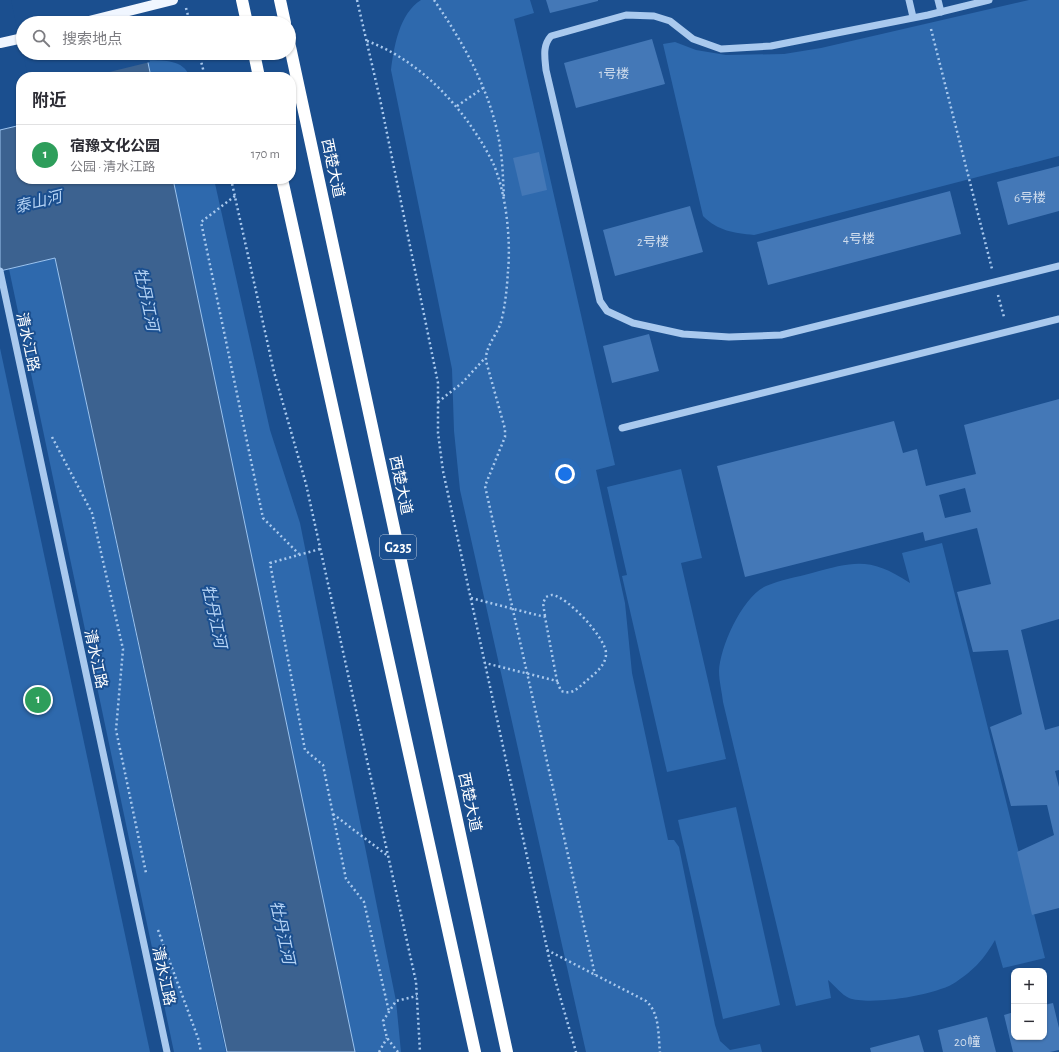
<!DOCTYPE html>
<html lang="zh">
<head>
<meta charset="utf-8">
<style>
	:root { --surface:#fff; --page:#f2f2f3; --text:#2b2b33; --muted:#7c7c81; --line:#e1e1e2; --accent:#0b8043 }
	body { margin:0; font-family:"Alegreya Sans","Noto Sans SC",sans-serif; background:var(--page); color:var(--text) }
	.controls { position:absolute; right:12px; bottom:12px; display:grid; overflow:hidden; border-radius:8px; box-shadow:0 1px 3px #0004 }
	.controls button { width:36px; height:36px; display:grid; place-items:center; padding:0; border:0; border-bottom:1px solid var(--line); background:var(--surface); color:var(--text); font:20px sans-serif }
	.you { position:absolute; left:565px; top:474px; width:14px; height:14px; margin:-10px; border:3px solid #fff; border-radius:50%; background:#1a73e8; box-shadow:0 0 0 6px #1a73e833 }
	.badge { display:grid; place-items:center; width:26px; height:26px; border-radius:50%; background:var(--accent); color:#fff; font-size:13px; font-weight:700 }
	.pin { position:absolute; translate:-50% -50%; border:2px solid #fff; box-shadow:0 1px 4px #0006 }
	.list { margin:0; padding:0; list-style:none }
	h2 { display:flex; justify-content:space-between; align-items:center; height:52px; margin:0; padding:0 16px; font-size:17px }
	h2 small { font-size:13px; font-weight:400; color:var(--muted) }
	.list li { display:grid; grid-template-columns:26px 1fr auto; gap:12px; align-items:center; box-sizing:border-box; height:60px; padding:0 16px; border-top:1px solid var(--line) }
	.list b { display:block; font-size:15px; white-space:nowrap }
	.list p { margin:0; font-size:13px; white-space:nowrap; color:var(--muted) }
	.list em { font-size:13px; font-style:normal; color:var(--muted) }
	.icon { flex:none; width:22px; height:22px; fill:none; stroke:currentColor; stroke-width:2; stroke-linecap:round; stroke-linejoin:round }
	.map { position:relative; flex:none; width:1059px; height:1052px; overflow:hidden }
	.search { position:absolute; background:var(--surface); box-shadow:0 1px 3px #0004; left:16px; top:16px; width:280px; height:44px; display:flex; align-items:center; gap:10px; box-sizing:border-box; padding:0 14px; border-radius:22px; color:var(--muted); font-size:15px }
	.panel { position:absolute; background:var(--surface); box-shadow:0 1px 3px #0004; left:16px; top:72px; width:280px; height:112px; border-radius:16px }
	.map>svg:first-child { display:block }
	.green { fill:#2e69ad }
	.water { fill:#3c6290; stroke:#9cc4f0 }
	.pier { fill:#1b4f8f }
	.building { fill:#4478b7; fill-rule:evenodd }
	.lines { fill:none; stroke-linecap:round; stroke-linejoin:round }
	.path { stroke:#a9c9ee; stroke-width:2.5; stroke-dasharray:2 3; stroke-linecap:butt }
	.minor { stroke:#a9c9ee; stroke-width:7 }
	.major { stroke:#f0f6ff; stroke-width:10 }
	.highway { stroke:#fff; stroke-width:12 }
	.labels { text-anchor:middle; stroke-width:4; stroke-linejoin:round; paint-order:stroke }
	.number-label { font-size:13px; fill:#d0dded }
	.shield { fill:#1b4f8f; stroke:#bbcadd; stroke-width:1 }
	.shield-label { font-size:14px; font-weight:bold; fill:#fff }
	.street-label { font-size:15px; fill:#fff; stroke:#1b4f8f }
	.water-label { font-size:16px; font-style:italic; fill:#b5d3f5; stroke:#1b4f8f }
</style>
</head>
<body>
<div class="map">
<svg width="1059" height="1052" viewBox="0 0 1059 1052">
	<rect width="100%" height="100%" fill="#1b4f8f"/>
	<g class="green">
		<path d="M421,0H530L534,13L514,19L615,465L596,470L625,603L632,673L668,840H674L679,847L715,1025L720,1041L730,1050L760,1044L762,1052H586L460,490L454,431L452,369L391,70C394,47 399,14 421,0Z"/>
		<path d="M1029,0H1059V156L754,235C734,233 718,231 703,216L663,44L675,42L696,50L726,55L784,54L821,48Z"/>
		<path d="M148,60C165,61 183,59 190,77H151Z"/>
		<polygon points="173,179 214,179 270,430 300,523 396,1001 401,1052 355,1052"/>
		<polygon points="55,258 226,1052 174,1052 9,269"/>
		<polygon points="0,348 150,1052 0,1052"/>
		<polygon points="681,469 702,558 681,563 726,759 667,772 622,576 627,575 607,487"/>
		<path d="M942,543L1045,958L1003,968L995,940C984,959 975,969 956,982C938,995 870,1006 849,998C842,995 834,985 828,980L831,998L796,1006L723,702C722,692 719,681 719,671C720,647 742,597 766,586C780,580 797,577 812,573C855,561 871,557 910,583L902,553Z"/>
		<polygon points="736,807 780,1005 723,1019 678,820"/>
	</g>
	<g class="water">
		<polygon points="146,53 151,77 30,77"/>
		<polygon points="21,125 21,179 173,179 355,1052 227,1052 55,258 0,271 0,130"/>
	</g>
	<g class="pier">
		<polygon points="11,0 137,0 142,23 23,23 23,49 21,47"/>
		<polygon points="23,52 148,53 150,62 89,77 28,77"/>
	</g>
	<g class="building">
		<polygon points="546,0 598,0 598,1 550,13"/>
		<polygon points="652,39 665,84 576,108 564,63"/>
		<polygon points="539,152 547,190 522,196 513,158"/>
		<polygon points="1059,166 1059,211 1008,225 997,182"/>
		<polygon points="950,191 961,234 768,285 757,242"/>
		<polygon points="690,206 703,252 615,276 603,230"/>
		<polygon points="649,334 659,371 612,383 603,346"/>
		<path d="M1059,399V619L1021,630L1045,730L1059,726V770L1055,771L1059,787V908L1032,915L1017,852L1054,835L1047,805L1011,806L990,727L1022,714L1008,650L973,652L957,592L991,584L977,528L925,541L923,532L745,577L717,466L894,421L903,453L917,449L926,486L976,474L964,425ZM965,488L971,512L945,518L939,495Z"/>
		<polygon points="1053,1003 1059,1028 1059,1050 1050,1052 1013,1052 1004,1015 1014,1012 1014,1037 1044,1037 1044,1005"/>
		<polygon points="987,1017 996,1052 943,1052 938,1030"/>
		<polygon points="919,1035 924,1052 871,1052 870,1048"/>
	</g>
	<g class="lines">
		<g class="path">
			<polyline points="357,0 380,99 438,383 438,433 443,471 550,962 576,1052"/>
			<path d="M434,0C465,45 494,97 501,153C503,168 503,183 504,198"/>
			<polyline points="186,8 190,23"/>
			<polyline points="931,29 992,269"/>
			<path d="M367,41C422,61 467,111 493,163C506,192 511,239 508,271C507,287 505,310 500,325C495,337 485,348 486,361L505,429V437L485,486L595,975"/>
			<polyline points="199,53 205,77"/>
			<polyline points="457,106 483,88"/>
			<polyline points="231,179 274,372 306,484 416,982 420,1052"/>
			<polyline points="235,196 201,222 263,518 299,554"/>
			<polyline points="998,295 1004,317"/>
			<polyline points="438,402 462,383 485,358"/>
			<polyline points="52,437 92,513 123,649 116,730 146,873"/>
			<polyline points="320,549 270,563 305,750 323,765 346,879 364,902 389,1012"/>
			<polyline points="471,598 545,617 557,681 485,663"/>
			<path d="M545,616L543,603L546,597C548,596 550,595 552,595C567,596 607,639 606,654C606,666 593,675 585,682C577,689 572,695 561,691L557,681"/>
			<polyline points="333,814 388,856"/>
			<polyline points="158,930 198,1038 201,1052"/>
			<path d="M547,950L646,1001C660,1013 658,1035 660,1052"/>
			<polyline points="379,1052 387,1038"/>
			<polyline points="398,1052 387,1038 383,1021 396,1001 417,996"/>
		</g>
		<g class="minor">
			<polyline points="909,0 913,17"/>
			<polyline points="938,0 941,12"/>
			<path d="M989,0L928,15L771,46L721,49L693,39L670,21L654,16L626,15L551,36C542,46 545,58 546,70L600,301L607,311L633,323L683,334L729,337L781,335L1059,266"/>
			<polyline points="0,271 167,1052"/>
			<polyline points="622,428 1059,319"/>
		</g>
		<g class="major">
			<polyline points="81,23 173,0"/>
			<polyline points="0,43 23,38"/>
		</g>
		<g class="highway">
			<polyline points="242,0 247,23"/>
			<polyline points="280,0 285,23"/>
			<polyline points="289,42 507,1052"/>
			<polyline points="254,53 259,77"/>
			<polyline points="282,179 475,1052"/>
		</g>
	</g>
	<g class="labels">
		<g class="number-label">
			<text x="614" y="78">1号楼</text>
			<text x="1030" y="202">6号楼</text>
			<text x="859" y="243">4号楼</text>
			<text x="653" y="246">2号楼</text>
			<text x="967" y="1046">20幢</text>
		</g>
		<rect class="shield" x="380" y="535" width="36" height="24" rx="3"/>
		<g class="shield-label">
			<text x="398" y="552">G235</text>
		</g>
		<g class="street-label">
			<text transform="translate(333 168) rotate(78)" y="5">西楚大道</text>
			<text transform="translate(28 342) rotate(78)" y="5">清水江路</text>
			<text transform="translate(401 485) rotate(78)" y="5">西楚大道</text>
			<text transform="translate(96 659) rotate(78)" y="5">清水江路</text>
			<text transform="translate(470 802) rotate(78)" y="5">西楚大道</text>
			<text transform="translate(164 976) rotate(78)" y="5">清水江路</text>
		</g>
		<g class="water-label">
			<text transform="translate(38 201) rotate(-14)" y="6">泰山河</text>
			<text transform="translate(147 299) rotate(78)" y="6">牡丹江河</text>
			<text transform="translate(215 616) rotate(78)" y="6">牡丹江河</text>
			<text transform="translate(283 932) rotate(78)" y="6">牡丹江河</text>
		</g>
	</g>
</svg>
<div class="controls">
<button>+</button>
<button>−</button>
</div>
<div class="you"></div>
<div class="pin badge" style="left:38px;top:700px;background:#2e9e5b">1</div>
<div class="search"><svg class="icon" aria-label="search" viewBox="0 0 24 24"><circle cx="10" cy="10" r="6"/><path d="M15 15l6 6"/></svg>搜索地点</div>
<section class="panel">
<h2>附近<small></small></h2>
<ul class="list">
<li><span class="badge" style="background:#2e9e5b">1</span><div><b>宿豫文化公园</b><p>公园 · 清水江路</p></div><em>170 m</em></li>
</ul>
</section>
</div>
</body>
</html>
